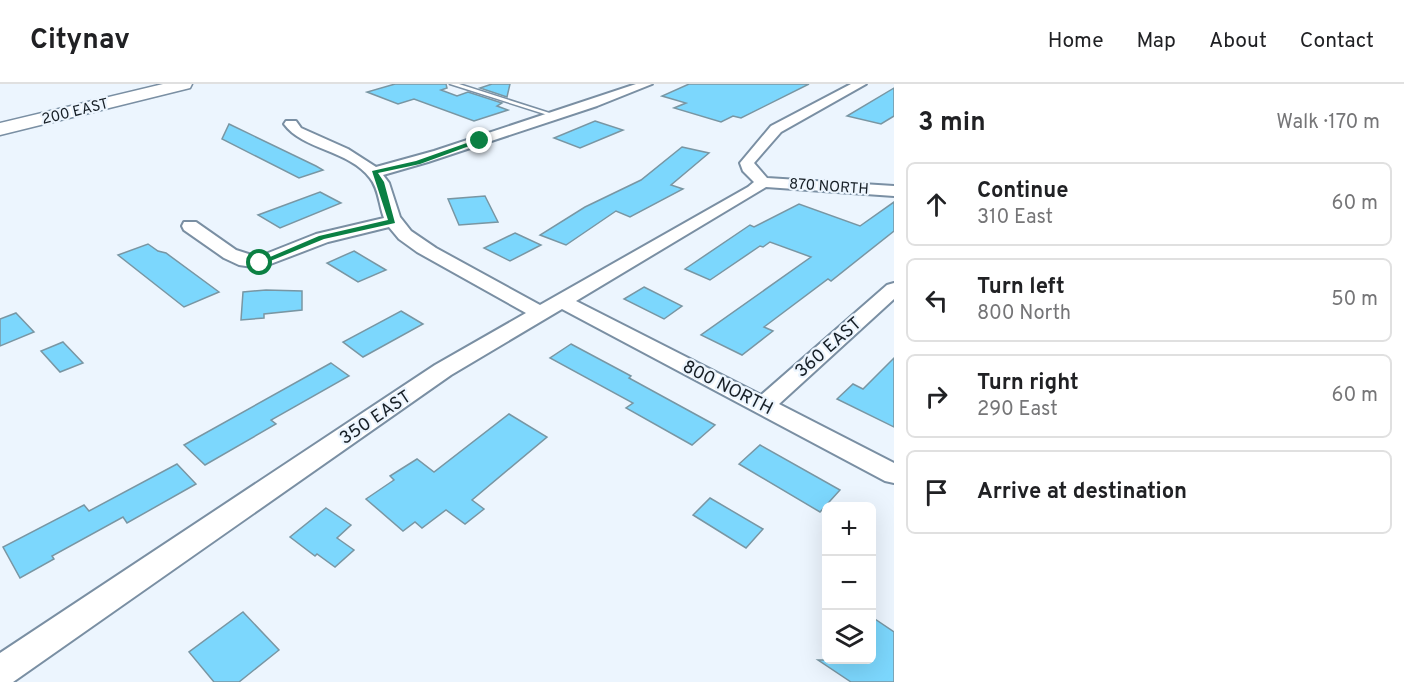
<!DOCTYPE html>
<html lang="en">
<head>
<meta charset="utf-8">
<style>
	:root { --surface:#fff; --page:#f6f6f6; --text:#202124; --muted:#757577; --line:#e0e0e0 }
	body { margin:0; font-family:Overpass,sans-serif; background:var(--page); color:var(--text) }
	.controls { position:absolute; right:18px; bottom:18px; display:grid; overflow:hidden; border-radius:9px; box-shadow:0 6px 24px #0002 }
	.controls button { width:54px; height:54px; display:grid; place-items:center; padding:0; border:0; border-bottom:2px solid var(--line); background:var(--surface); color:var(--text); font:30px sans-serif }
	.stop { position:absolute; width:18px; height:18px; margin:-14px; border:4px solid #0b8043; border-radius:50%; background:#fff }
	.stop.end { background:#0b8043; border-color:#fff; box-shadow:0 2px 6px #0008 }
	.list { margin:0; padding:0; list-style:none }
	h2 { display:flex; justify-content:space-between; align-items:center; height:78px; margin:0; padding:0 24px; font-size:26px }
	h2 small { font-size:20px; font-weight:400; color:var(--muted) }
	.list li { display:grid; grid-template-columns:39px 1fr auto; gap:18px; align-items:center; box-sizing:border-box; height:84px; margin:0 12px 12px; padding:0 12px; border:2px solid var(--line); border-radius:9px }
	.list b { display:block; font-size:22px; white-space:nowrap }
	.list p { margin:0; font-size:20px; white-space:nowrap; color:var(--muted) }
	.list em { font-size:20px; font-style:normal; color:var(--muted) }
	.icon { flex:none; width:33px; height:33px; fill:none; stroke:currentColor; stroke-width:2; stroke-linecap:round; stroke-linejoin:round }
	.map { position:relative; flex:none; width:894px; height:598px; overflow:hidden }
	header { display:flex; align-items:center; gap:36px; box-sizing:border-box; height:84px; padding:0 30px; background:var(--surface); border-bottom:2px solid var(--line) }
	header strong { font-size:28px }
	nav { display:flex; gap:33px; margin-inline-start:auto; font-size:21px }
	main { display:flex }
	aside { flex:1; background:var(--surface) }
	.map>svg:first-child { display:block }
	.building { fill:#7cd7fd; stroke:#7996a3; stroke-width:1.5 }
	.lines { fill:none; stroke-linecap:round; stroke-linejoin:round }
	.lane-casing { stroke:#7a8fa3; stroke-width:3 }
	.street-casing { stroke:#7a8fa3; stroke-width:4 }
	.secondary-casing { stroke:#7a8fa3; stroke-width:3 }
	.lane { fill:#fff; fill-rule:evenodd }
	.street { fill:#fff; fill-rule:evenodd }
	.secondary { fill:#fff; fill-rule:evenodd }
	.route { fill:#0b8043 }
	.labels { text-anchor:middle; stroke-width:4.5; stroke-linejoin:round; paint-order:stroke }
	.far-street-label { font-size:15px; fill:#161e25; stroke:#ecf5fe }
	.street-label { font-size:18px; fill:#161e25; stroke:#ecf5fe }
</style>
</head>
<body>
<header>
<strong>Citynav</strong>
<nav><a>Home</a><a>Map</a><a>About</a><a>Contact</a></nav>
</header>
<main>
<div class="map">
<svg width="894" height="598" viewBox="0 0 894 598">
	<rect width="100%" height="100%" fill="#ecf5fe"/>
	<g class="building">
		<polygon points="395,0 446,0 447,4 441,6 457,12 468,8 502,19 497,22 508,26 474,37 414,15 398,20 367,8"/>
		<polygon points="492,0 510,0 507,13 480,4"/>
		<polygon points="689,0 809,0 741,34 733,32 721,38 674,24 686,19 662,12"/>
		<polygon points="894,4 894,32 881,40 847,32"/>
		<polygon points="595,37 623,46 580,64 554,54"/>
		<polygon points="229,40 316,82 323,86 299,94 222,55"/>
		<polygon points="682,63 709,69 671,101 683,105 630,133 616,127 566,161 540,151 585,123 641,96"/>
		<polygon points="320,108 341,119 280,144 258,131"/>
		<polygon points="485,112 498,138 459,141 448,115"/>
		<polygon points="894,118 894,147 831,197 828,195 764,243 773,247 742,271 701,251 811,173 770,158 763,163 760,162 710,196 685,185 750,141 754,143 799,120 860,142"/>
		<polygon points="515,149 541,161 510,177 484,164"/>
		<polygon points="148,160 158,167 166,169 219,208 184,223 118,171"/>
		<polygon points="354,167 386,186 358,198 327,179"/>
		<polygon points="644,203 682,222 664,235 624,215"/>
		<polygon points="266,206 302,207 302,226 264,230 264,234 241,236 243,208"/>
		<polygon points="401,227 423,240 363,273 343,258"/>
		<polygon points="16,229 34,248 0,262 0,235"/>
		<polygon points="63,258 83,279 60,288 41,267"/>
		<polygon points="571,260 631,292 629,294 715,341 692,361 626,324 633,319 550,274"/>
		<polygon points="894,274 894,343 837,315 853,300 863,305"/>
		<polygon points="331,279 349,292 271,336 276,340 205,381 184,361"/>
		<polygon points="509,330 547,353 472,416 484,425 465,440 446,426 422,444 415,438 403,447 366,415 394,396 390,392 417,375 434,388"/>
		<polygon points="760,361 840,406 820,428 739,380"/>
		<polygon points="177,380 196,400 127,439 123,433 52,472 54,475 20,494 3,463 84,421 89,427"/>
		<polygon points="710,414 763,445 746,464 693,431"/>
		<polygon points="326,424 351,441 337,454 354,466 335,483 317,470 315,472 290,453"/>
		<polygon points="243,528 279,566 239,598 214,598 189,568"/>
		<polygon points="872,533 894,548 894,598 851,598 818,576 872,576"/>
	</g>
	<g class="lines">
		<defs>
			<polygon id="lane" points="450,0 459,0 559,32 554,33"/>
			<path id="street" d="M636,0H652L597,22L428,78L383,91L389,99L400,133L411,147L436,164L540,221L748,103L754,98L743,87L740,79L771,42L851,0H866L781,48L754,79L767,94L894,102V112L766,103L576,217L761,311L887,201L894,199V215L779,320L894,379V399L885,397L562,225L451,291L13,598H0V569L435,281L526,229L417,168L399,155L389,143L328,158L260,184L239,181L224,174L184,146L182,142L184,138H196L236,166L258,173L316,150L384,134C379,121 379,105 370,94C349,66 303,66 284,40L286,37H296L301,44L348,65L376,83L434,67Z"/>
			<polygon id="secondary" points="163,0 192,0 190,4 0,51 0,39"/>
		</defs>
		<use href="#lane" class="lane-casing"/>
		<use href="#street" class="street-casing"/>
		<use href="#secondary" class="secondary-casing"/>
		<use href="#lane" class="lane"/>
		<use href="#street" class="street"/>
		<use href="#secondary" class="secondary"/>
	</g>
	<polygon class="route" points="478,55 483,57 420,80 378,89 384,98 395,139 324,155 263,180 256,179 319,152 388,136 372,87 416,77"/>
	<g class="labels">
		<g class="far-street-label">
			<text transform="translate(75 27) rotate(-14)" y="5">200 EAST</text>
			<text transform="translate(829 102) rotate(4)" y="5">870 NORTH</text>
		</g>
		<g class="street-label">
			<text transform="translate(828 263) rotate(-41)" y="6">360 EAST</text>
			<text transform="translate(728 303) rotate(27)" y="6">800 NORTH</text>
			<text transform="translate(375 333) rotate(-34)" y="6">350 EAST</text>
		</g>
	</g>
</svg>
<div class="controls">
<button>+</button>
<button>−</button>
<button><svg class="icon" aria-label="layers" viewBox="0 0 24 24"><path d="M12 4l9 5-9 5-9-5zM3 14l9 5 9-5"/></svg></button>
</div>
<div class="stop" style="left:260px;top:179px"></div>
<div class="stop end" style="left:480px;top:57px"></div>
</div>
<aside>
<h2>3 min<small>Walk · 170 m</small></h2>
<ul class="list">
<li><svg class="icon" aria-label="ahead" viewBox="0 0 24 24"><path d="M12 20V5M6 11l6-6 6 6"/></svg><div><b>Continue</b><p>310 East</p></div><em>60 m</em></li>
<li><svg class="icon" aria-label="left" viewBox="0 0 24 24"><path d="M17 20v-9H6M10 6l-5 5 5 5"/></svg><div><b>Turn left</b><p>800 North</p></div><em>50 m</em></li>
<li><svg class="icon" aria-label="right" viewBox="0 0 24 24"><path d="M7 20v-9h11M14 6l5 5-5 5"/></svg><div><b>Turn right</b><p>290 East</p></div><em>60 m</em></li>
<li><svg class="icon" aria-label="arrive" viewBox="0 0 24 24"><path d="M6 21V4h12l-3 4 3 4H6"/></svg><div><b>Arrive at destination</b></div></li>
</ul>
</aside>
</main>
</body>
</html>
